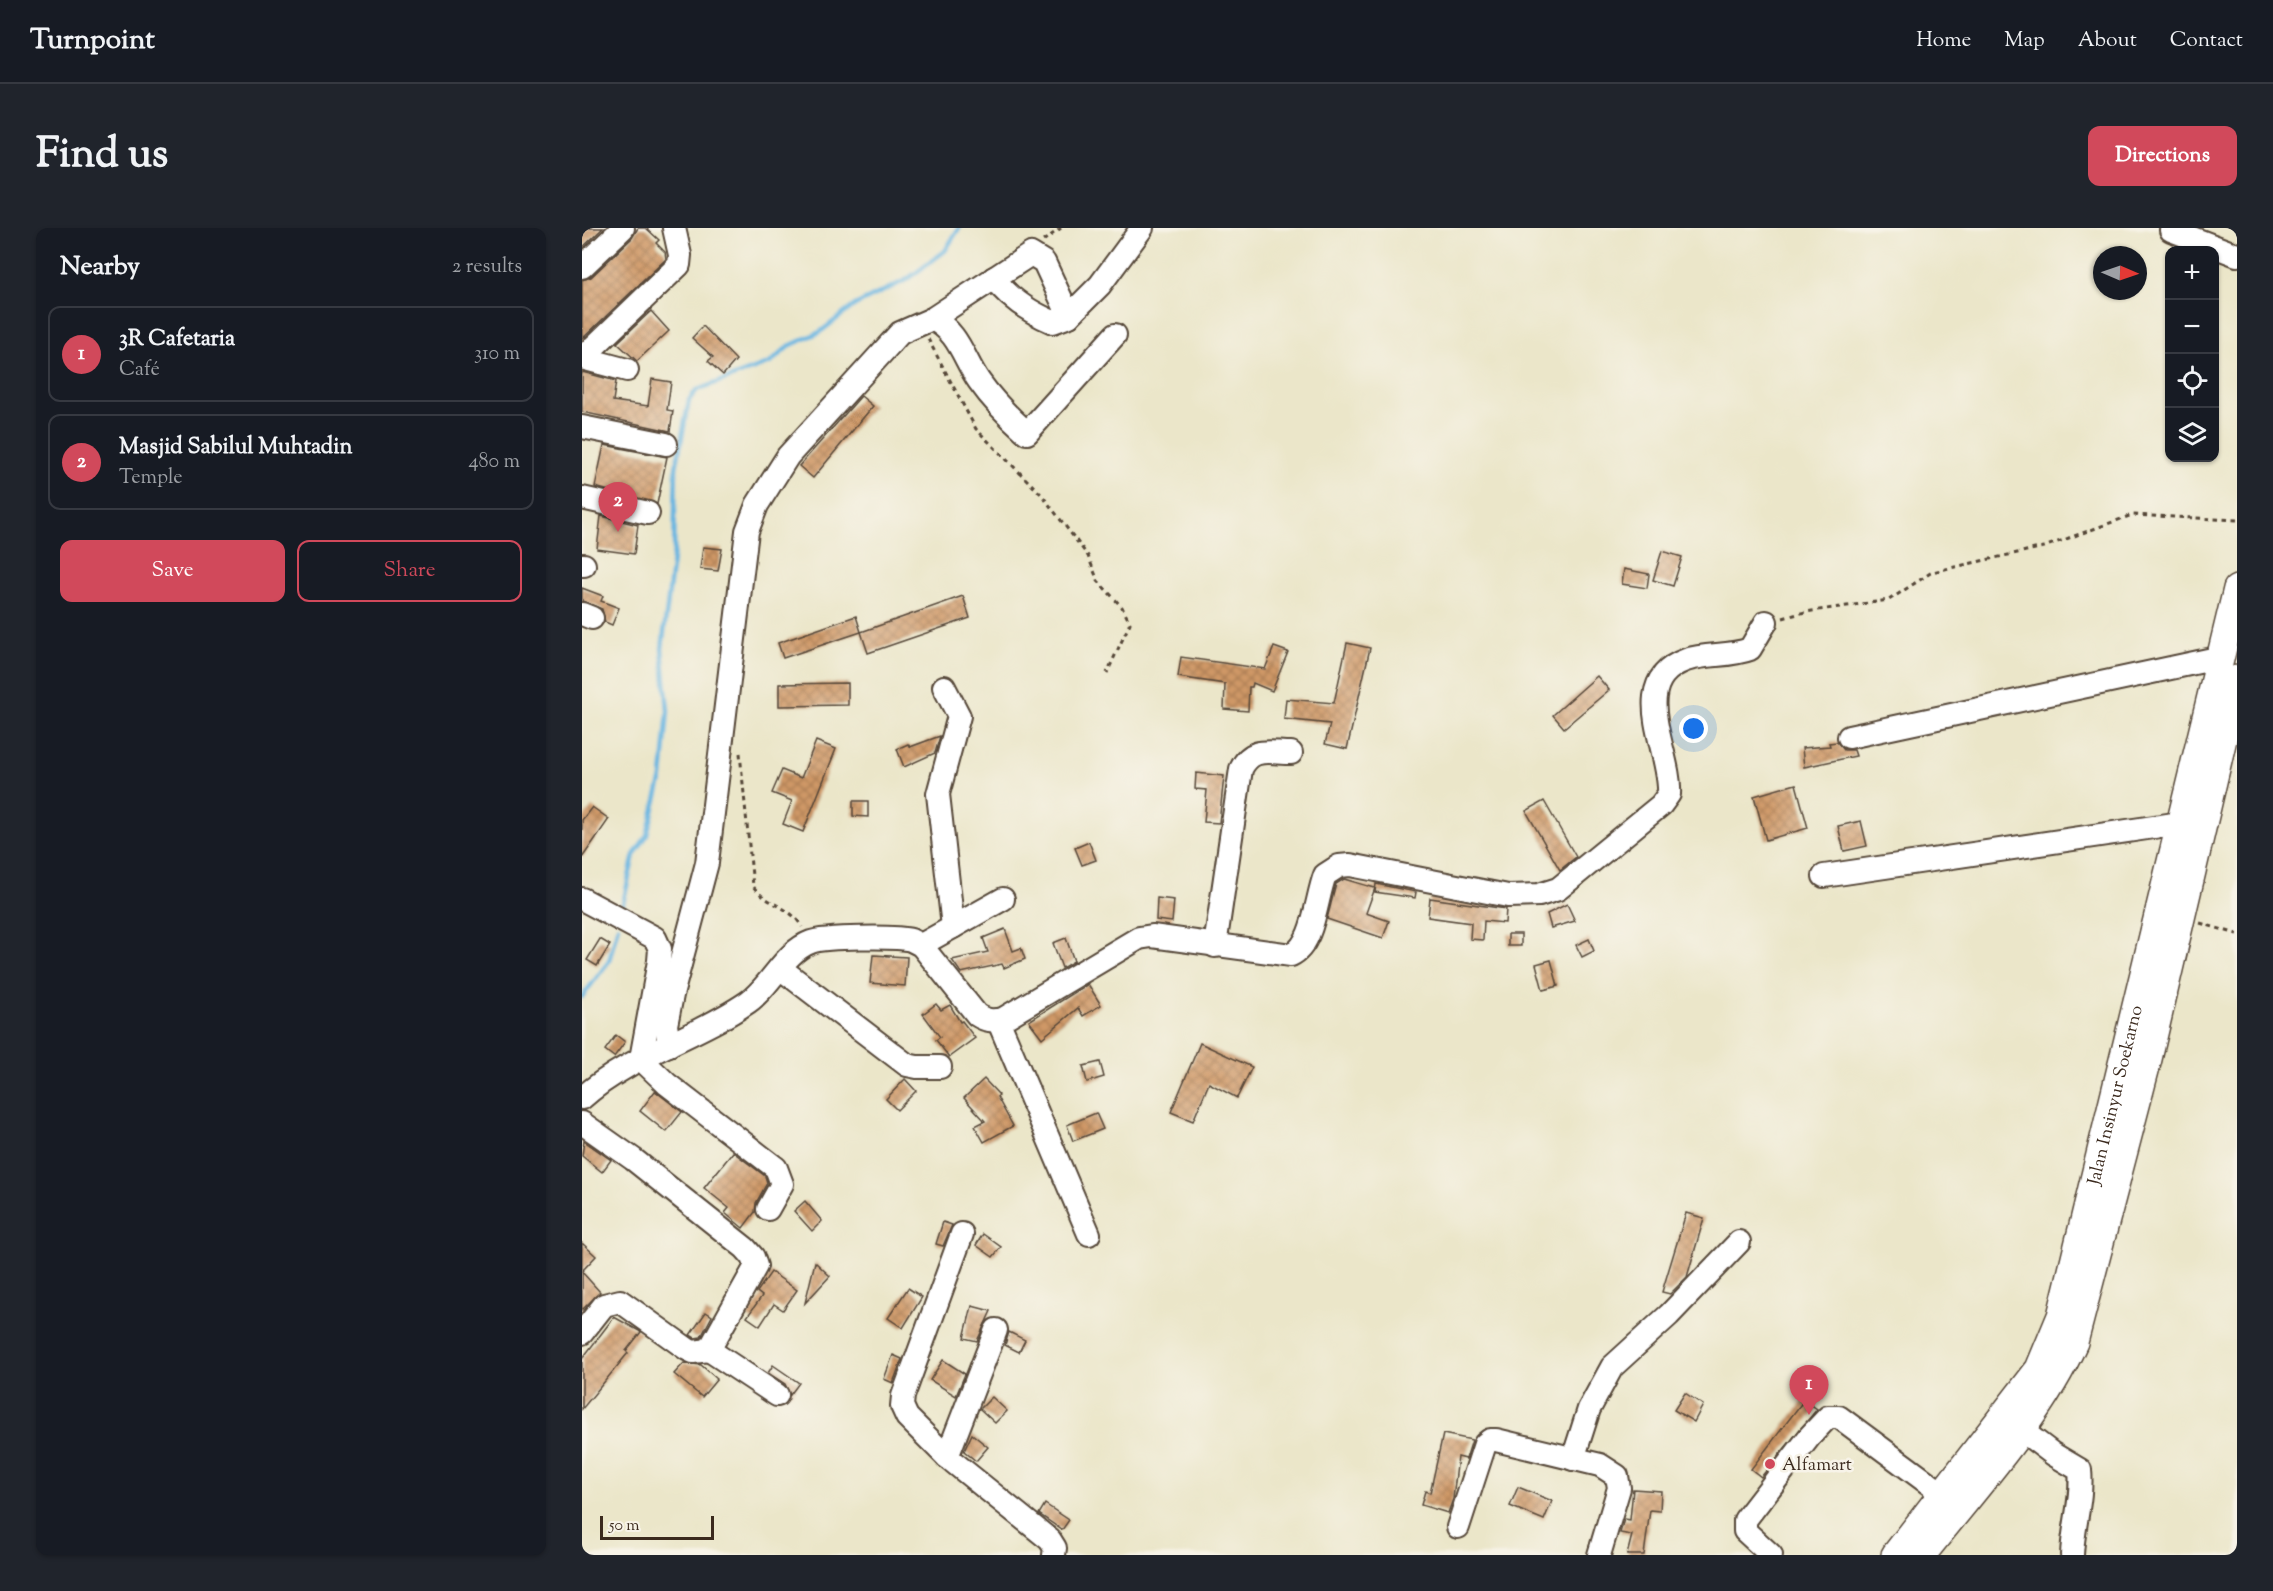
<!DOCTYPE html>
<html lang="en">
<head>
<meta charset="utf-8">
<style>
	:root { --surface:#171b24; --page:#20242c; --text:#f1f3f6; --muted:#9ea1a6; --line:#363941; --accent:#d1495b }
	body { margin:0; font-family:"Sorts Mill Goudy",serif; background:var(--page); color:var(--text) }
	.controls { position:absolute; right:18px; top:18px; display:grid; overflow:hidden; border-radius:12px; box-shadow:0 2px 4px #0004 }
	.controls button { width:54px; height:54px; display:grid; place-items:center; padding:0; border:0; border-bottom:2px solid var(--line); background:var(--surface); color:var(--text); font:30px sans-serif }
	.compass { position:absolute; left:1511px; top:18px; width:54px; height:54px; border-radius:50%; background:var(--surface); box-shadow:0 2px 4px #0004; rotate:92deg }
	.scale { position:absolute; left:18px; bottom:15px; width:114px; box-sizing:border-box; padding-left:6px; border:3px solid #3b2a1e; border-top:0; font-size:16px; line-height:21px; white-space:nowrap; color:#3b2a1e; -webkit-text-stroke:4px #f7f3e8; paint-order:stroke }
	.you { position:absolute; left:1112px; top:501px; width:21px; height:21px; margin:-15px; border:4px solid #fff; border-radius:50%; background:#1a73e8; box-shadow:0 0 0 9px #1a73e833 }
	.badge { display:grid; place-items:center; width:39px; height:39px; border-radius:50%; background:var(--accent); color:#fff; font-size:20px; font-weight:700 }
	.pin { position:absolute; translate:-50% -50px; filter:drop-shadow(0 2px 3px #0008) }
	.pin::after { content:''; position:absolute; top:32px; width:21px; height:18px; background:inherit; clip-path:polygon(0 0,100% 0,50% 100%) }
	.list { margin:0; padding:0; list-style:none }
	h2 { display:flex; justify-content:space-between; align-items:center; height:78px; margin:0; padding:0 24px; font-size:26px }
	h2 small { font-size:20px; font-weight:400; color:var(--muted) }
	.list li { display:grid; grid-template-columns:39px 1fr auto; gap:18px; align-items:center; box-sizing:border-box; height:96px; margin:0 12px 12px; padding:0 12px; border:2px solid var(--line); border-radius:12px }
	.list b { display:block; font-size:22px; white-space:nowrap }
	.list p { margin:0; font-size:20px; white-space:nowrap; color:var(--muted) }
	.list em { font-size:20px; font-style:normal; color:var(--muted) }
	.actions { display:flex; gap:12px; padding:18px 24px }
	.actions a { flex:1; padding:14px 0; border:2px solid var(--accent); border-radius:12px; text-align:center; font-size:21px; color:var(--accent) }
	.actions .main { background:var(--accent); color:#fff }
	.icon { flex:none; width:33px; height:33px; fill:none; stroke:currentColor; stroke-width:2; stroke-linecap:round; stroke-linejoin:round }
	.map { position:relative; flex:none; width:1655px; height:1327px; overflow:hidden; border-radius:12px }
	header { display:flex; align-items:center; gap:36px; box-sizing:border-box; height:84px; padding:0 30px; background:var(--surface); border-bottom:2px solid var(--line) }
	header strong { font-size:28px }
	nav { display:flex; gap:33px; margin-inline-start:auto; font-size:21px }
	.intro { display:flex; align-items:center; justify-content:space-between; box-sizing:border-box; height:144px; padding:0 36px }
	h1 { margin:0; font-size:42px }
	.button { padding:15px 27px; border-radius:12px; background:var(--accent); color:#fff; font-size:21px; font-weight:700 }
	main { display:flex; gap:36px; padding:0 36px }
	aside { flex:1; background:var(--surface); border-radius:12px; box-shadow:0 2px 4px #0004 }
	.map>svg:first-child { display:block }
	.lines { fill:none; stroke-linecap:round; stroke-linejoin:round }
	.stream { stroke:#67b5e1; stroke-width:4.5 }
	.building { fill:url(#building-cross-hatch) }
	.minor-casing { stroke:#554638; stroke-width:26 }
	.major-casing { stroke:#554638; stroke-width:30 }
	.path { stroke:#554638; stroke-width:3; stroke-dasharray:4.5 4.5; stroke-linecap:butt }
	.minor { stroke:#fff; stroke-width:22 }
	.major { stroke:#fff; stroke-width:27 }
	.poi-dot { fill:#d1495b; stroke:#f7f3e8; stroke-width:2 }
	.labels { text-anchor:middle; stroke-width:5; stroke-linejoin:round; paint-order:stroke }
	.street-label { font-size:18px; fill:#3b2a1e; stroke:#f7f3e8 }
	.poi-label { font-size:18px; fill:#3b2a1e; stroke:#f7f3e8; text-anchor:start }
</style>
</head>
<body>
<header>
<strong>Turnpoint</strong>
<nav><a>Home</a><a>Map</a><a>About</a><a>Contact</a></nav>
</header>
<div class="intro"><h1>Find us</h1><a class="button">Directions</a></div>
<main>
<aside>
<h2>Nearby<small>2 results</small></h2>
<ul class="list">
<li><span class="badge">1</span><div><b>3R Cafetaria</b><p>Café</p></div><em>310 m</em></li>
<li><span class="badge">2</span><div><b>Masjid Sabilul Muhtadin</b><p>Temple</p></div><em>480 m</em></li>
</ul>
<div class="actions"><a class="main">Save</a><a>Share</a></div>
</aside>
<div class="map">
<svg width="1655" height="1327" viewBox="0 0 1655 1327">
	<defs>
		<pattern id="building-cross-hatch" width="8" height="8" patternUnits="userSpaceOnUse" patternTransform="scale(1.5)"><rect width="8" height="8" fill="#cf9866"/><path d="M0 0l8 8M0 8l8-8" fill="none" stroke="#a97c53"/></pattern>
	</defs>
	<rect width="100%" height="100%" fill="#f7f3e8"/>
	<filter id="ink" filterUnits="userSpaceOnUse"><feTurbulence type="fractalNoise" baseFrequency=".0167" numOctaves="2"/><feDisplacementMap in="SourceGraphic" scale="12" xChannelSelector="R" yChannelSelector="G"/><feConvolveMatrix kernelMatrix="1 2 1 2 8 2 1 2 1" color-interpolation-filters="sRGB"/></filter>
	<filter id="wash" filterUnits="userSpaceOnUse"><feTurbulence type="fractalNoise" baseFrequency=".008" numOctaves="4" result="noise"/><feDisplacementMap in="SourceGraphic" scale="24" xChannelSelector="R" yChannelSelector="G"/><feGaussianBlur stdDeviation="1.35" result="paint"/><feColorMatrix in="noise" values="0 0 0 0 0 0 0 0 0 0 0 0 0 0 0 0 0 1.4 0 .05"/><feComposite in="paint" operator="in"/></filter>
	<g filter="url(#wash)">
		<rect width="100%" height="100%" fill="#ebe6c9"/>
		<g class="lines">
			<g class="stream">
				<polyline points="39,684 52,627 65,607 80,549 86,483 80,421 92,322 94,240 107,172 115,162 188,135 207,118 238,104 273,77 324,52 363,23 377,0"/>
				<polyline points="0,769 27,733 36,698"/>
			</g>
		</g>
		<g id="blocks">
			<g class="building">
				<polygon points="0,0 21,0 0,20"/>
				<polygon points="56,0 64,0 77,12 74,15 83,24 84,31 0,111 0,52 9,49 50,10"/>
				<polygon points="69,83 87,103 55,133 35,115"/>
				<polygon points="121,98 154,132 141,147 126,133 131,129 110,110"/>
				<polygon points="0,144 34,153 31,173 66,178 70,151 89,154 85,182 91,183 88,203 0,184"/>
				<polygon points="279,168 291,178 231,250 217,238"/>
				<polygon points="22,217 85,229 75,276 13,259"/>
				<polygon points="19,288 56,297 52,326 15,321"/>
				<polygon points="121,319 140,321 136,343 118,341"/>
				<polygon points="1080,323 1100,329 1091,358 1071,352"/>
				<polygon points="1042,341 1067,346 1065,360 1040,356"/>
				<polygon points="0,360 21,368 19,373 37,380 30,397 23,394 20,381 0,373"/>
				<polygon points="381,368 388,390 286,425 279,404"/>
				<polygon points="274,388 279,404 201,430 196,415"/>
				<polygon points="765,415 788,420 765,521 743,516 748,496 702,491 704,471 752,475"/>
				<polygon points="692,419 706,424 690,463 671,455 670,459 667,459 666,483 642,481 643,456 596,449 599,429 683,441"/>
				<polygon points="1015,448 1027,462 982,500 971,487"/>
				<polygon points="266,455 266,477 197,478 197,456"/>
				<polygon points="358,508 353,525 322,539 315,521 326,516 328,519"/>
				<polygon points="234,513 254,521 221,604 201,596 210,573 190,565 200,542 219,550"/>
				<polygon points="1255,514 1262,522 1272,522 1274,528 1222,539 1220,520 1248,518 1247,515"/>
				<polygon points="614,545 642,548 637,595 622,594 625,562 613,561"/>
				<polygon points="1214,556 1226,600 1184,612 1172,568"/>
				<polygon points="271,573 286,573 286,589 271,588"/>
				<polygon points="962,573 994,629 978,642 944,583"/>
				<polygon points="10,579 27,591 0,630 0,592"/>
				<polygon points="1279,593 1285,618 1262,623 1256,598"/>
				<polygon points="507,614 514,632 500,637 493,620"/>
				<polygon points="762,651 793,660 784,685 807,693 801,710 745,691 754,656"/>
				<polygon points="794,656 834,664 833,670 793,664"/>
				<polygon points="575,670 592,672 590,694 574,692"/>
				<polygon points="848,670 924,681 923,695 902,693 901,712 888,711 889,695 846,689"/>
				<polygon points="985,676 993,693 969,700 965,686"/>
				<polygon points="423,701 431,723 439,720 443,731 422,740 420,736 379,745 370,732 406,724 401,710"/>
				<rect x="926" y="706" width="13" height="12"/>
				<polygon points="484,710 492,733 480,740 471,715"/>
				<polygon points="18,711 28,717 15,738 5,732"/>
				<polygon points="1007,711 1012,723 1000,729 994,717"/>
				<polygon points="291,727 325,729 323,758 288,755"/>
				<polygon points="969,732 976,758 961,762 954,736"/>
				<polygon points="506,756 519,777 501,788 496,780 460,810 447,793"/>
				<polygon points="354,776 359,782 368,777 378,794 380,793 393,810 367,829 354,812 358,809 341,786"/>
				<polygon points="34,807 43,814 32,829 23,822"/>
				<polygon points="618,815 670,839 655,870 627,855 611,893 589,884"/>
				<polygon points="518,834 522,849 505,854 501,838"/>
				<polygon points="323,851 334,863 315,882 304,871"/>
				<polygon points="402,851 417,867 415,869 431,898 402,914 393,898 403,893 382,870"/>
				<polygon points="73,863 100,884 84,904 58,883"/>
				<polygon points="514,885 521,901 491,913 485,897"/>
				<polygon points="2,913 29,932 20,944 0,928"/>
				<polygon points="151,924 183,948 185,955 174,975 173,984 161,1000 143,985 147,980 122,960"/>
				<polygon points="223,973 240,993 230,1003 212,983"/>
				<polygon points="1104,985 1122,990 1105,1049 1088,1066 1080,1064"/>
				<polygon points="361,994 370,997 361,1018 354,1016"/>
				<polygon points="401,1006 419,1019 411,1029 394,1017"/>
				<polygon points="0,1015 14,1028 0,1043"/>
				<polygon points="233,1034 248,1048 223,1075"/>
				<polygon points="0,1044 18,1064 0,1082"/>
				<polygon points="189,1044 215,1062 201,1082 192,1076 178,1098 165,1089 180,1068 175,1064"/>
				<polygon points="326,1060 340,1069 321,1100 306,1090"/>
				<polygon points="390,1078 409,1083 395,1113 382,1110"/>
				<polygon points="124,1084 130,1088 119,1109 113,1110 108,1107"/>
				<polygon points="32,1089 59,1104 44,1123 46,1125 0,1181 0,1131"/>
				<polygon points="427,1104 443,1112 437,1124 423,1117"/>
				<polygon points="311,1127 320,1131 311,1155 302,1151"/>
				<polygon points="361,1132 383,1146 374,1168 348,1152"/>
				<polygon points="102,1135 119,1137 135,1151 120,1169 92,1146"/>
				<polygon points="191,1137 217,1155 208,1167 203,1156 186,1145"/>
				<polygon points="1103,1165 1121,1177 1112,1194 1092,1182"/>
				<polygon points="410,1169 425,1183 413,1195 398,1181"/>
				<polygon points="1222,1172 1235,1181 1179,1249 1169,1241"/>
				<polygon points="390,1206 406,1219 394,1233 382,1223"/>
				<polygon points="861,1206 890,1212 884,1231 876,1229 871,1271 866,1285 839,1277 843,1263 848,1265"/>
				<polygon points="936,1259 970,1273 962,1292 928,1278"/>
				<polygon points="1051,1261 1079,1263 1078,1283 1068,1282 1062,1327 1045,1327 1050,1307 1038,1305 1042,1291 1048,1292"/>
				<polygon points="463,1276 487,1292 480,1302 457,1286"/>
			</g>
		</g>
	</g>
	<g filter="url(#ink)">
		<use href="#blocks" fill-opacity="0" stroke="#554638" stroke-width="1.5"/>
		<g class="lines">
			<defs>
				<g id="minor">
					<polyline points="1589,2 1655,27"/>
					<polyline points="0,39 41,0"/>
					<path d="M412,50C426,70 448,84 471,94L487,88"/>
					<polyline points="350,91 449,26 462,34 487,88 518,57 560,0"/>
					<polyline points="0,130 97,37 98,27 92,0"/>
					<polyline points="0,130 45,142"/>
					<polyline points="0,199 84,216"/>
					<polyline points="0,270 66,285"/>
					<polyline points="0,337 2,337"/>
					<polyline points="0,386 10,390"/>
					<polyline points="362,459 377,488 356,566 371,699"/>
					<polyline points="1267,509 1640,429"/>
					<polyline points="1242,648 1599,595"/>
					<polyline points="0,671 73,710 78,721 77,733 59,831 85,856 194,940 200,956 186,981"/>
					<polyline points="339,717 421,671"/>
					<path d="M633,718L659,541C670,518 687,525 709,525"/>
					<polyline points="198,740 325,837 335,839 358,839"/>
					<polyline points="416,792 507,1006"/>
					<path d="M87,817L84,797L90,767L125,635L165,303L175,277L206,228L318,105L350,91C377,104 381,130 397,153C411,173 427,189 445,205L533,107"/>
					<path d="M0,870C48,827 114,810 166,774C189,758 202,724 229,714C242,709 315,708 329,712L339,717L395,787C404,793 410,793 421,791L557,710L570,708L709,727C732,717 734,670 743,647L757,638L768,637L926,668L957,667L976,661L1079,577L1087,566C1090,524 1043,454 1104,432C1125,425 1147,429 1168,421L1184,394"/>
					<polyline points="0,895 51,931 163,1020 171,1029 174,1038 127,1122 111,1124 105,1121 38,1073 22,1077 0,1105"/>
					<polyline points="380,1006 321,1168 320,1178 325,1189 365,1229 468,1312 473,1320 472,1327"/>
					<polyline points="127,1122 195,1167"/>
					<path d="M1438,1201L1471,1226L1498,1242C1501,1270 1491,1298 1490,1327"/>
					<polyline points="365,1229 414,1102"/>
					<polyline points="991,1231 1007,1181 1030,1139 1087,1087 1157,1014"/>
					<polyline points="876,1299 903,1216 908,1212 914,1212 1018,1237 1035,1248 1037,1260 1017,1327"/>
					<polyline points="1189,1327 1163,1303 1163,1292 1228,1208 1246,1189 1257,1189 1361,1266"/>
				</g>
				<g id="major">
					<path id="s1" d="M1313,1327L1457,1141L1479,1088L1655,361"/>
					<path d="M1340,1327C1392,1261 1458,1190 1492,1114L1566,831L1655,451"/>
				</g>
			</defs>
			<use href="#minor" class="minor-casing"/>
			<use href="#major" class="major-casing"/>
			<g class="path">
				<polyline points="461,13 479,0"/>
				<polyline points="346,111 394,201 459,266 506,328 516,353 540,379 548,395 525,445"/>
				<polyline points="1201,390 1223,384 1307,372 1350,344 1462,319 1550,287 1655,292"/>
				<path d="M158,525L171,658C184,677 209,678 220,699"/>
				<polyline points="1618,695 1655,706"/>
			</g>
			<use href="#minor" class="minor"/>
			<use href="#major" class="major"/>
		</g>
	</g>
	<circle class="poi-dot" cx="1188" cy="1236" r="6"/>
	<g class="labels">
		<g class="street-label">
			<text dy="6" stroke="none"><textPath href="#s1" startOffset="520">Jalan Insinyur Soekarno</textPath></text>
		</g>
		<g class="poi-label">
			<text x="1200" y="1242">Alfamart</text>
		</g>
	</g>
</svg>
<div class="controls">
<button>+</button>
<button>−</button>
<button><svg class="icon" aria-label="locate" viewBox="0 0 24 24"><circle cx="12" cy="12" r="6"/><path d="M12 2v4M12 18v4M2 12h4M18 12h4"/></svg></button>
<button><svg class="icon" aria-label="layers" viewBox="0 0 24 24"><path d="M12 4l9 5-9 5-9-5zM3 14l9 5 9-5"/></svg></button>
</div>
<svg class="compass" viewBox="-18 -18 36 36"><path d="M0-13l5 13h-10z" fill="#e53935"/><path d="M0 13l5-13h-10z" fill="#9ea1a6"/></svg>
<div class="scale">50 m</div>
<div class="you"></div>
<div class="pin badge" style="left:1227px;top:1187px">1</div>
<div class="pin badge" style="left:36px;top:304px">2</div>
</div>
</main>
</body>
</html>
